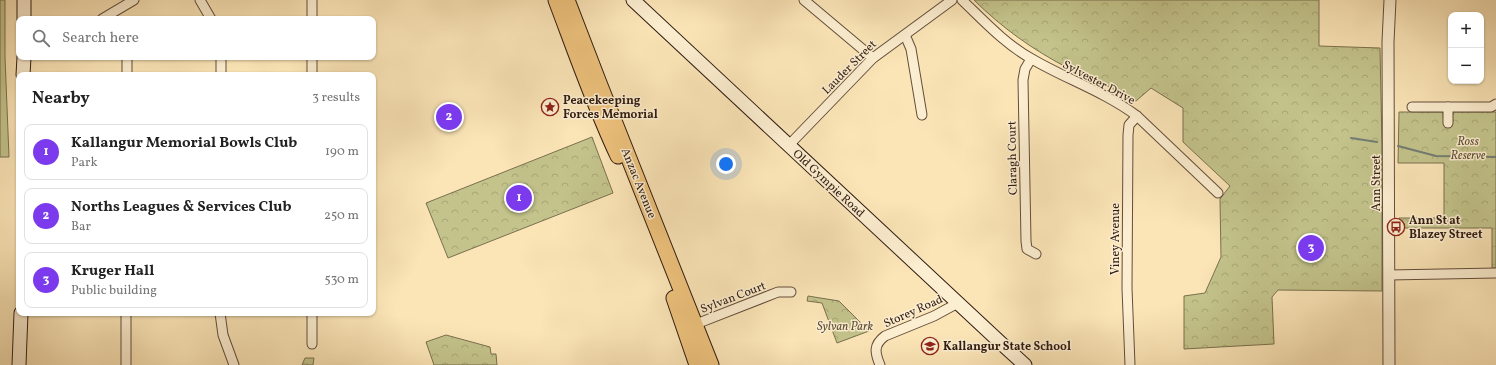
<!DOCTYPE html>
<html lang="en">
<head>
<meta charset="utf-8">
<style>
	:root { --surface:#fff; --page:#f6f6f6; --text:#222; --muted:#767676; --line:#e0e0e0; --accent:#7c3aed }
	body { margin:0; font-family:Vollkorn,serif; background:var(--page); color:var(--text) }
	.controls { position:absolute; right:12px; top:12px; display:grid; overflow:hidden; border-radius:8px; box-shadow:0 1px 3px #0004 }
	.controls button { width:36px; height:36px; display:grid; place-items:center; padding:0; border:0; border-bottom:1px solid var(--line); background:var(--surface); color:var(--text); font:20px sans-serif }
	.you { position:absolute; left:726px; top:164px; width:14px; height:14px; margin:-10px; border:3px solid #fff; border-radius:50%; background:#1a73e8; box-shadow:0 0 0 6px #1a73e833 }
	.badge { display:grid; place-items:center; width:26px; height:26px; border-radius:50%; background:var(--accent); color:#fff; font-size:13px; font-weight:700 }
	.pin { position:absolute; translate:-50% -50%; border:2px solid #fff; box-shadow:0 1px 4px #0006 }
	.list { margin:0; padding:0; list-style:none }
	h2 { display:flex; justify-content:space-between; align-items:center; height:52px; margin:0; padding:0 16px; font-size:17px }
	h2 small { font-size:13px; font-weight:400; color:var(--muted) }
	.list li { display:grid; grid-template-columns:26px 1fr auto; gap:12px; align-items:center; box-sizing:border-box; height:56px; margin:0 8px 8px; padding:0 8px; border:1px solid var(--line); border-radius:8px }
	.list b { display:block; font-size:15px; white-space:nowrap }
	.list p { margin:0; font-size:13px; white-space:nowrap; color:var(--muted) }
	.list em { font-size:13px; font-style:normal; color:var(--muted) }
	.icon { flex:none; width:22px; height:22px; fill:none; stroke:currentColor; stroke-width:2; stroke-linecap:round; stroke-linejoin:round }
	.map { position:relative; flex:none; width:1496px; height:365px; overflow:hidden }
	.search { position:absolute; background:var(--surface); box-shadow:0 1px 3px #0004; left:16px; top:16px; width:360px; height:44px; display:flex; align-items:center; gap:10px; box-sizing:border-box; padding:0 14px; border-radius:8px; color:var(--muted); font-size:15px }
	.panel { position:absolute; background:var(--surface); box-shadow:0 1px 3px #0004; left:16px; top:72px; width:360px; height:244px; border-radius:8px }
	.map>svg:first-child { display:block }
	.grass { fill:#c3c38b; stroke:#7a704e }
	.park { fill:url(#park-crowns); stroke:#7a704e }
	.lines { fill:none; stroke-linecap:round; stroke-linejoin:round }
	.stream { stroke:#737d74; stroke-width:2 }
	.minor-casing { stroke:#634e3b; stroke-width:11 }
	.tertiary-casing { stroke:#634e3b; stroke-width:13 }
	.secondary-casing { stroke:#301c12; stroke-width:15 }
	.trunk-casing { stroke:#301c12; stroke-width:17 }
	.minor { stroke:#fceed0; stroke-width:9 }
	.tertiary { stroke:#fceed0; stroke-width:11 }
	.secondary { stroke:#fceed0; stroke-width:13 }
	.trunk { stroke:#eec27c; stroke-width:15 }
	.labels { text-anchor:middle; stroke-width:3; stroke-linejoin:round; paint-order:stroke }
	.street-label { font-size:12px; fill:#301c12; stroke:#fceed0 }
	.poi-label { font-size:12px; font-weight:bold; fill:#301c12; stroke:#fceed0; text-anchor:start }
	.park-label { font-size:12px; font-style:italic; fill:#5c4e36; stroke:#fceed0 }
</style>
</head>
<body>
<div class="map">
<svg width="1496" height="365" viewBox="0 0 1496 365">
	<defs>
		<pattern id="park-crowns" width="20" height="18" patternUnits="userSpaceOnUse"><rect width="20" height="18" fill="#c3c38b"/><path d="M2 6a3 3 0 1 1 6 0M12 15a3 3 0 1 1 6 0" fill="none" stroke="#a8a777"/></pattern>
	</defs>
	<rect width="100%" height="100%" fill="#fbe5b7"/>
	<filter id="stains"><feTurbulence type="fractalNoise" baseFrequency=".005" numOctaves="4"/><feColorMatrix values="0 0 0 0 .2 0 0 0 0 .09 0 0 0 0 .02 0 0 0 .5 -.17"/></filter>
	<radialGradient id="worn" r=".72"><stop offset=".6" stop-color="#630" stop-opacity="0"/><stop offset="1" stop-color="#630" stop-opacity=".3"/></radialGradient>
	<polygon class="grass" points="0,0 5,0 5,57 9,157 0,157"/>
	<g class="park">
		<path d="M974,0H1319V46L1380,48L1382,147V291L1278,290L1272,297L1274,344L1184,349V296L1205,293L1221,257L1220,199L1230,186L1183,142V108L1151,88L1136,101C1114,88 1090,79 1068,68C1033,50 1001,27 974,0Z"/>
		<polygon points="1399,112 1443,112 1444,125 1451,125 1452,117 1454,112 1496,112 1496,268 1492,268 1492,228 1399,228 1399,218 1444,218 1444,163 1398,163"/>
		<polygon points="592,137 613,193 448,258 426,203"/>
		<polygon points="808,296 839,301 869,331 837,343 822,303 807,301"/>
		<polygon points="446,335 490,347 491,354 496,354 497,365 434,365 426,342"/>
		<polygon points="305,358 314,358 313,365 302,365"/>
	</g>
	<g class="lines">
		<g class="stream">
			<polyline points="1351,138 1377,142"/>
			<polyline points="1398,146 1436,156 1496,157"/>
		</g>
		<defs>
			<g id="minor">
				<polyline points="200,0 211,19"/>
				<polyline points="312,0 312,19"/>
				<polyline points="804,0 873,58"/>
				<path d="M962,0C984,21 1005,44 1032,59C1066,79 1105,92 1137,116L1218,193"/>
				<polyline points="102,19 134,0"/>
				<polyline points="905,35 911,49 922,115"/>
				<polyline points="221,57 221,75"/>
				<polyline points="1031,59 1025,69 1023,80 1026,241 1027,249 1036,254"/>
				<polyline points="127,75 127,57"/>
				<polyline points="312,75 312,57"/>
				<polyline points="1412,107 1491,107 1496,104"/>
				<polyline points="1448,107 1448,123"/>
				<polyline points="789,145 873,58 952,0"/>
				<polyline points="1389,275 1496,273"/>
				<polyline points="126,313 126,365"/>
				<polyline points="220,313 223,335 234,365"/>
				<polyline points="312,313 312,344"/>
				<polyline points="691,326 778,292 791,292"/>
				<path d="M880,365C875,353 873,345 885,336L934,316L958,303"/>
				<polyline points="1130,365 1127,288 1128,135 1129,125 1137,116"/>
			</g>
			<polyline id="tertiary" points="1389,365 1388,42 1390,0"/>
			<g id="secondary">
				<polyline points="633,0 1003,345 1025,365"/>
				<polyline points="24,19 24,0"/>
				<polyline points="23,75 24,57"/>
				<polyline points="19,365 21,313"/>
			</g>
			<g id="trunk">
				<path d="M556,0C576,53 594,105 618,156"/>
				<polyline points="567,0 599,83 711,365"/>
				<polyline points="674,298 697,365"/>
			</g>
		</defs>
		<use href="#minor" class="minor-casing"/>
		<use href="#tertiary" class="tertiary-casing"/>
		<use href="#secondary" class="secondary-casing"/>
		<use href="#trunk" class="trunk-casing"/>
		<use href="#minor" class="minor"/>
		<use href="#tertiary" class="tertiary"/>
		<use href="#secondary" class="secondary"/>
		<use href="#trunk" class="trunk"/>
	</g>
	<defs>
		<symbol id="sight-ring" viewBox="-11 -11 22 22"><circle r="9.5" fill="#fceed0" stroke="#8f2418" stroke-width="1.5"/><path d="M0-6L1.8-2.2L6-1.7L2.9 1.2L3.7 5.4L0 3.3L-3.7 5.4L-2.9 1.2L-6-1.7L-1.8-2.2Z" fill="#8f2418"/></symbol>
		<symbol id="bus-ring" viewBox="-11 -11 22 22"><circle r="9.5" fill="#fceed0" stroke="#8f2418" stroke-width="1.5"/><path d="M-5-6H5V4H4V6H2V4H-2V6H-4V4H-5ZM-3.5-4V0h7V-4ZM-3.5 1.2v1.5H-2V1.2ZM2 1.2v1.5H3.5V1.2Z" fill="#8f2418"/></symbol>
		<symbol id="school-ring" viewBox="-11 -11 22 22"><circle r="9.5" fill="#fceed0" stroke="#8f2418" stroke-width="1.5"/><path d="M0-5L7-2L0 1L-7-2ZM-4 1L0 2.5L4 1V4Q0 6-4 4Z" fill="#8f2418"/></symbol>
	</defs>
	<g fill-rule="evenodd">
		<use href="#sight-ring" x="540" y="97" width="20" height="20"/>
		<use href="#bus-ring" x="1386" y="217" width="20" height="20"/>
		<use href="#school-ring" x="920" y="336" width="20" height="20"/>
	</g>
	<g class="labels">
		<g class="street-label">
			<text transform="translate(849 67) rotate(-45)" y="4">Lauder Street</text>
			<text transform="translate(1099 82) rotate(28)" y="4">Sylvester Drive</text>
			<text transform="translate(1012 158) rotate(-91)" y="4">Claragh Court</text>
			<text transform="translate(639 183) rotate(68)" y="4">Anzac Avenue</text>
			<text transform="translate(829 183) rotate(43)" y="4">Old Gympie Road</text>
			<text transform="translate(1376 183) rotate(-90)" y="4">Ann Street</text>
			<text transform="translate(1115 239) rotate(-90)" y="4">Viney Avenue</text>
			<text transform="translate(733 297) rotate(-21)" y="4">Sylvan Court</text>
			<text transform="translate(913 311) rotate(-24)" y="4">Storey Road</text>
		</g>
		<g class="poi-label">
			<text x="563" y="104">Peacekeeping<tspan x="563" dy="14">Forces Memorial</tspan></text>
			<text x="1409" y="224">Ann St at<tspan x="1409" dy="14">Blazey Street</tspan></text>
			<text x="943" y="350">Kallangur State School</text>
		</g>
		<g class="park-label">
			<text x="1468" y="145">Ross<tspan x="1468" dy="14">Reserve</tspan></text>
			<text x="845" y="330">Sylvan Park</text>
		</g>
	</g>
	<rect width="100%" height="100%" filter="url(#stains)"/>
	<rect width="100%" height="100%" fill="url(#worn)"/>
</svg>
<div class="controls">
<button>+</button>
<button>−</button>
</div>
<div class="you"></div>
<div class="pin badge" style="left:519px;top:198px">1</div>
<div class="pin badge" style="left:449px;top:117px">2</div>
<div class="pin badge" style="left:1311px;top:248px">3</div>
<div class="search"><svg class="icon" aria-label="search" viewBox="0 0 24 24"><circle cx="10" cy="10" r="6"/><path d="M15 15l6 6"/></svg>Search here</div>
<section class="panel">
<h2>Nearby<small>3 results</small></h2>
<ul class="list">
<li><span class="badge">1</span><div><b>Kallangur Memorial Bowls Club</b><p>Park</p></div><em>190 m</em></li>
<li><span class="badge">2</span><div><b>Norths Leagues &amp; Services Club</b><p>Bar</p></div><em>250 m</em></li>
<li><span class="badge">3</span><div><b>Kruger Hall</b><p>Public building</p></div><em>530 m</em></li>
</ul>
</section>
</div>
</body>
</html>
